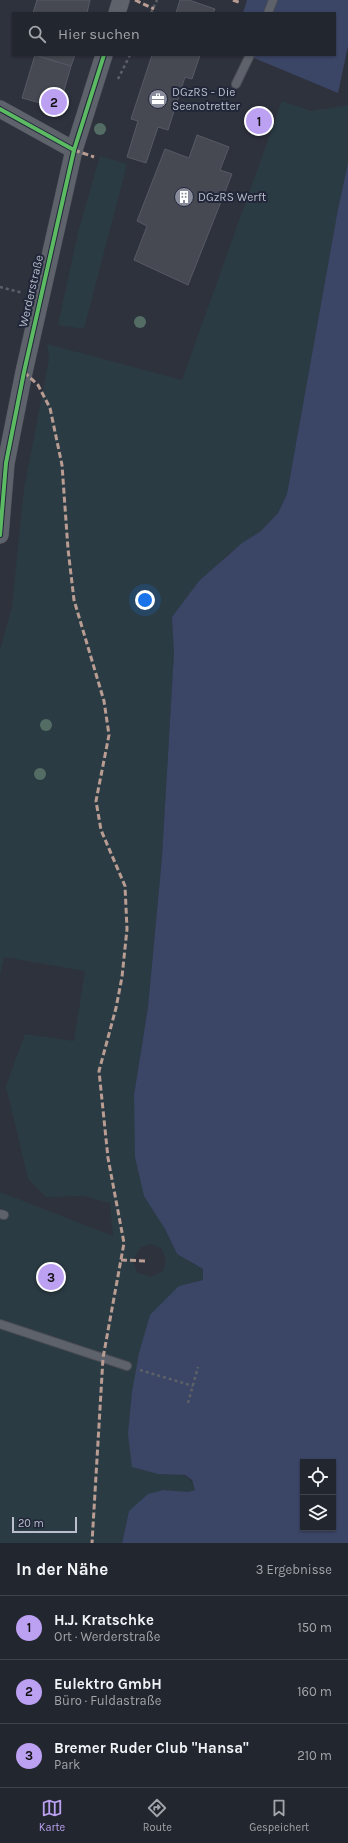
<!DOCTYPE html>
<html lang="de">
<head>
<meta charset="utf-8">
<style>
	:root { --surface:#22262e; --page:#2a2e36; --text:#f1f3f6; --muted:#a2a5aa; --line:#3f434a; --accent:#bca0f2 }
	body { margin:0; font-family:Karla,sans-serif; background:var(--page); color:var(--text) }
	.controls { position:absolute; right:12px; bottom:12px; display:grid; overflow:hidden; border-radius:0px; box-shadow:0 1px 3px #0004 }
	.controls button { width:36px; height:36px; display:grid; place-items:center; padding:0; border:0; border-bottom:1px solid var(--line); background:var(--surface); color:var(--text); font:20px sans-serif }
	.scale { position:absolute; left:12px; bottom:10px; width:65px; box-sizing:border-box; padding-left:4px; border:2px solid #babecd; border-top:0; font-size:11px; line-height:14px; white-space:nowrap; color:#babecd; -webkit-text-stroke:3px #212639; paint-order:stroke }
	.you { position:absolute; left:145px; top:600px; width:14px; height:14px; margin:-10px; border:3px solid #fff; border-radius:50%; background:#1a73e8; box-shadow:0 0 0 6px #1a73e833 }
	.badge { display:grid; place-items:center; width:26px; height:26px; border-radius:50%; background:var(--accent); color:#111; font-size:13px; font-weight:700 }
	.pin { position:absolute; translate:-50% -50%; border:2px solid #fff; box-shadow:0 1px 4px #0006 }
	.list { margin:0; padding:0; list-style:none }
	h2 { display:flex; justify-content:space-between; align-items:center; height:52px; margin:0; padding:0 16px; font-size:17px }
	h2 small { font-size:13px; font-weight:400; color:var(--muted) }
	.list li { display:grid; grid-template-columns:26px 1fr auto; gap:12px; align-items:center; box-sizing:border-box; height:64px; padding:0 16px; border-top:1px solid var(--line) }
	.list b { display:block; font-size:15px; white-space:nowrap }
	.list p { margin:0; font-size:13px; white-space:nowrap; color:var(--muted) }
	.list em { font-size:13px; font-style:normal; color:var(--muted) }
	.icon { flex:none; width:22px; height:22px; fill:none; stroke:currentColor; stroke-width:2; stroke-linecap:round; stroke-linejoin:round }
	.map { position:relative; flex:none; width:348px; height:1543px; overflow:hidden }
	.search { position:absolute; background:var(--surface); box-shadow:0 1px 3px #0004; left:12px; right:12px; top:12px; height:44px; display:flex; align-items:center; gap:10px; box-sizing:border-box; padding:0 14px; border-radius:0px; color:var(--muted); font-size:15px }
	.sheet { height:244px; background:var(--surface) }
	nav { display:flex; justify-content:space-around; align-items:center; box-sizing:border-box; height:56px; border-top:1px solid var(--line); background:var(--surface); font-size:11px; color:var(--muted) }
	nav a { display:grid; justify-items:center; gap:2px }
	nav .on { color:var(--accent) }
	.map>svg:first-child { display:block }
	.green { fill:#2b3b43; fill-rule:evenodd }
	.water { fill:#3b4566; fill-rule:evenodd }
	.building { fill:#464952; stroke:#575a65 }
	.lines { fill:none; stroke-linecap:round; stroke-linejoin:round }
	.service-casing { stroke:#4b4d56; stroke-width:10 }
	.minor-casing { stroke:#4b4d56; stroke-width:18 }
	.path { stroke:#5c6067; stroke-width:2.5; stroke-dasharray:3 3; stroke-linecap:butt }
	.service { stroke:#5e626b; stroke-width:8 }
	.minor { stroke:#5e626b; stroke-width:17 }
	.quiet { stroke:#b99d93; stroke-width:3; stroke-dasharray:6 3; stroke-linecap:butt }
	.cycleway-casing { stroke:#212639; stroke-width:6 }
	.cycleway { stroke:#5cba63; stroke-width:4 }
	.tree { fill:#536d64 }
	.labels { text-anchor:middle; stroke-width:4; stroke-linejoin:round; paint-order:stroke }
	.poi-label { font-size:12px; fill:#babecd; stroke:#212639; text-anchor:start }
	.street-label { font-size:12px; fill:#babecd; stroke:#212639 }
</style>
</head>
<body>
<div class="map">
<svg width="348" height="1543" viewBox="0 0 348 1543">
	<rect width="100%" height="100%" fill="#2e323d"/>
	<g class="green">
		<path d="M282,101L311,111L348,105V163L338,209L287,494L278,513L261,531L229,553L172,617L174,653L162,857L148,1007L134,1095L165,1229L177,1254L203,1269V1280L179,1286L158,1474C177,1475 188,1470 196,1490L188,1492L163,1490L129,1511L122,1543H0V1192L113,1236L110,1203L83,1196L46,1197L28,1179L6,1086L25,1034L74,1041L85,971L4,957L0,975V651L12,606L24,489L49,359L47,344L182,380ZM152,1244L162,1249L166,1259L163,1271L151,1277L138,1273L132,1261L141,1247Z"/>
		<polygon points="100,156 127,164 84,329 58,325 78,233"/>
	</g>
	<g class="water">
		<polygon points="247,0 348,0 348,46 338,93 247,55 335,55 335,13 243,13"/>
		<path d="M348,163V1543H122L129,1511L148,1494L163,1490L188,1492L195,1490L192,1480L185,1475L158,1474L132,1467L128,1434L132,1392L139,1353L150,1315L179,1286L203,1280V1269L177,1254L165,1229L144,1196L135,1157L134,1095L148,1007L162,857L174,653L172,617L199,581L242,543L261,531L278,513L287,494L338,209ZM303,1462H333V1528H303Z"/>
	</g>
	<g class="building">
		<polygon points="37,0 90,0 87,13 33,13"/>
		<polygon points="180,0 189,0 215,9 213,13 176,13"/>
		<polygon points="35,55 71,66 59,108 22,98"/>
		<polygon points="35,55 75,55 71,66"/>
		<polygon points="152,55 200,55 192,79 185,77 168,130 158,127 146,163 127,157 138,121 131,119"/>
		<polygon points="197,135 229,147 220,170 232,174 188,285 134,260 147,226 137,221 165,149 189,158"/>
	</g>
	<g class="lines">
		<defs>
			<g id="service">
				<polyline points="268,13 273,0"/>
				<polyline points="236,84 250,55"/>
				<polyline points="0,1214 4,1215"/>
				<polyline points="0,1324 127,1366"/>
			</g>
			<g id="minor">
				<polyline points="117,13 121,0"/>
				<polyline points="0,109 74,150"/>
				<polyline points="0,535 6,463 24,372 74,150 104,55"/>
			</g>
		</defs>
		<use href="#service" class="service-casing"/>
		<use href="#minor" class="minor-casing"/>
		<g class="path">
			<polyline points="151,13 157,0"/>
			<polyline points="118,79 130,55"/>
			<polyline points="0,287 23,293"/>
			<polyline points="140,1370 193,1386"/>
			<polyline points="188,1403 198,1367"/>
		</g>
		<use href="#service" class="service"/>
		<use href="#minor" class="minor"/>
		<g class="quiet">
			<polyline points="135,0 154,9"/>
			<polyline points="233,0 241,3"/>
			<polyline points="74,150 94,157"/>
			<polyline points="24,372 38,385 50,408 62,465 68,549 74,600 104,701 109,735 96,801 101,830 125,886 127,929 122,977 116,1008 99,1071 108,1158 124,1243 103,1358 92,1543"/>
			<polyline points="121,1260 147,1261"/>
		</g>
		<defs>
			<g id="cycleway">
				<polyline points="0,109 74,150"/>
				<polyline points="0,535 6,463 24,372 74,150 104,55"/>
			</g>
		</defs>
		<use href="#cycleway" class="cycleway-casing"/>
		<use href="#cycleway" class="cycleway"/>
	</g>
	<g class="tree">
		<circle cx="100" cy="129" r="6"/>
		<circle cx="140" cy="322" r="6"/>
		<circle cx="46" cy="725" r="6"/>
		<circle cx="40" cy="774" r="6"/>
	</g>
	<defs>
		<symbol id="office-disc" viewBox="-11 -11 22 22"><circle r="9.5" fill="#898d9b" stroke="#212639"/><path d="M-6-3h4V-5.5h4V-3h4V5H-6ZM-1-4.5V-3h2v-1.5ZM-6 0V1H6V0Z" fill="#fff"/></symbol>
		<symbol id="building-disc" viewBox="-11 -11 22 22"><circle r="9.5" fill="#898d9b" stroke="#212639"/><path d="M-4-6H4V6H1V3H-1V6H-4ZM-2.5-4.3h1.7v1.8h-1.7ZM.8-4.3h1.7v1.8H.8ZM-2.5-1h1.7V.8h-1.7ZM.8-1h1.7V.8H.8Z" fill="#fff"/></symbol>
	</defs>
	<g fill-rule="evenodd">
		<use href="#office-disc" x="147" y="88" width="22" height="22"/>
		<use href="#building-disc" x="173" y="186" width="22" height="22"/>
	</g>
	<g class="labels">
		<g class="poi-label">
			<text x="172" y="96">DGzRS - Die<tspan x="172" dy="14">Seenotretter</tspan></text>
			<text x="198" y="201">DGzRS Werft</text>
		</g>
		<g class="street-label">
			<text transform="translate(31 291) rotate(-77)" y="4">Werderstraße</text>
		</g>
	</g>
</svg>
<div class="controls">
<button><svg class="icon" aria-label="locate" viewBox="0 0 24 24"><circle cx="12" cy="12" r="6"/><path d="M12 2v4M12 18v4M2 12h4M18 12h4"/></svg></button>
<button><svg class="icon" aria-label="layers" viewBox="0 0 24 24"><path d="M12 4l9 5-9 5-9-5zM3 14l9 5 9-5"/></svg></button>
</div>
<div class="scale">20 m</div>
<div class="you"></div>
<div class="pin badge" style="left:259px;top:121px">1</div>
<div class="pin badge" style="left:54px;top:102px">2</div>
<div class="pin badge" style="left:51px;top:1277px">3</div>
<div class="search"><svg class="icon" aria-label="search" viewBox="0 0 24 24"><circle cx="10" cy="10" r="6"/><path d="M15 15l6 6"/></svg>Hier suchen</div>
</div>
<section class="sheet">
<h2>In der Nähe<small>3 Ergebnisse</small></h2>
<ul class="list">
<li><span class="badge">1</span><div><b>H.J. Kratschke</b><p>Ort · Werderstraße</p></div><em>150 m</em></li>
<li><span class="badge">2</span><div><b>Eulektro GmbH</b><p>Büro · Fuldastraße</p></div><em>160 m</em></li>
<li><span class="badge">3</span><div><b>Bremer Ruder Club &quot;Hansa&quot;</b><p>Park</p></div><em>210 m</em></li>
</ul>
</section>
<nav>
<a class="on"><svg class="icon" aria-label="map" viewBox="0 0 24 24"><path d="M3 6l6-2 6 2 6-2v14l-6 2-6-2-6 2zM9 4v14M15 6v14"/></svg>Karte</a>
<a><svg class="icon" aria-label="directions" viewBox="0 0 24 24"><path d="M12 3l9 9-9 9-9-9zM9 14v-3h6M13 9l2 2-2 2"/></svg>Route</a>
<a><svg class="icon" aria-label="saved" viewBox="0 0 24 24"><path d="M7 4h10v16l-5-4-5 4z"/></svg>Gespeichert</a>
</nav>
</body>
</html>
